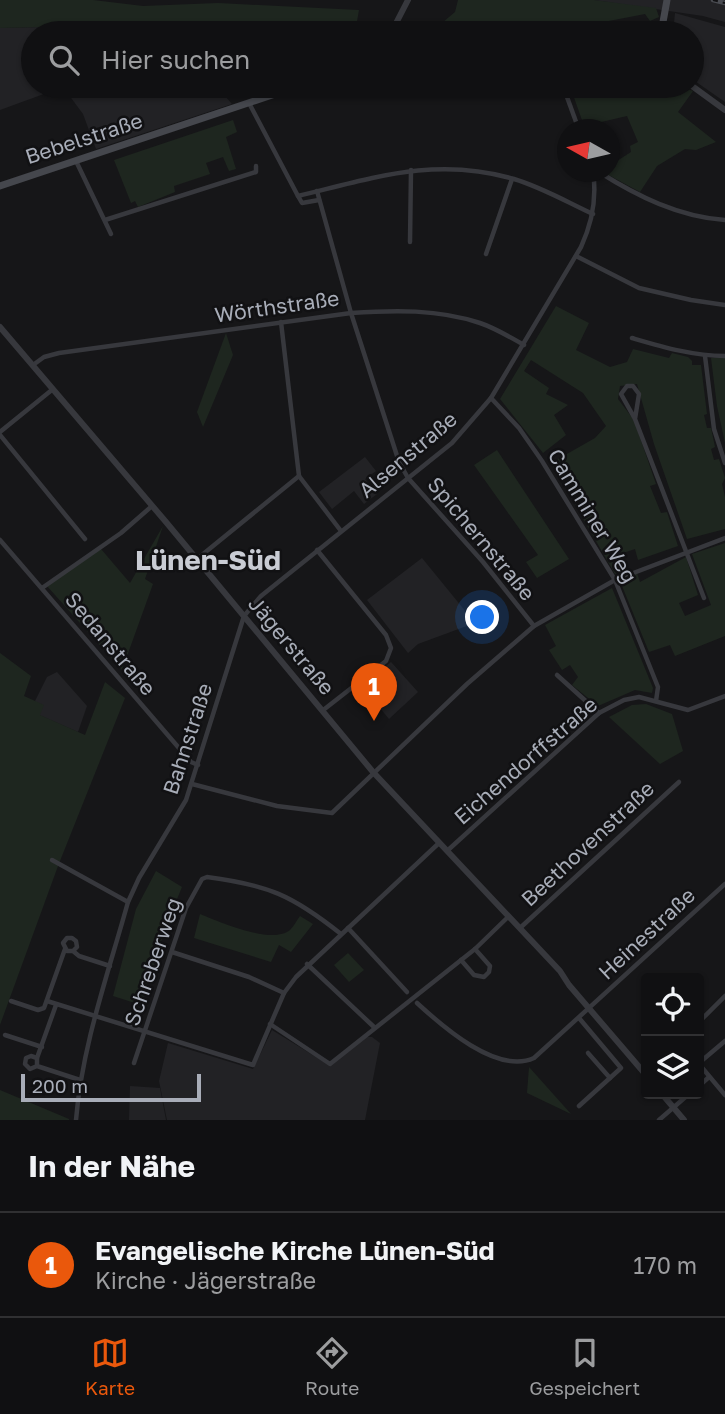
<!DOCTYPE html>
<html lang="de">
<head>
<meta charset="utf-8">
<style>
	:root { --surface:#101012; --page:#19191b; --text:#f1f3f6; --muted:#9c9d9f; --line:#303032; --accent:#ea580c }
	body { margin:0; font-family:"Golos Text",sans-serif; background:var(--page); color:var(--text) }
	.controls { position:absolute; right:21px; bottom:21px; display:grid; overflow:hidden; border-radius:7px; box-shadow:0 2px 5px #0004 }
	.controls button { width:63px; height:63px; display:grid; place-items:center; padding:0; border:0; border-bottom:2px solid var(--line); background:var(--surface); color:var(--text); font:35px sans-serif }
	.compass { position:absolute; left:557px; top:119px; width:63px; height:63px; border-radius:50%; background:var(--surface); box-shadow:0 2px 5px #0004; rotate:278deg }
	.scale { position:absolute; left:21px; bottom:18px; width:180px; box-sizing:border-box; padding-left:7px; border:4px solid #a8adb8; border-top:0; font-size:19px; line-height:24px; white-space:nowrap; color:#a8adb8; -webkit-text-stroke:5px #111113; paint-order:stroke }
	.you { position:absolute; left:483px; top:618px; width:24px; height:24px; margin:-18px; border:5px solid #fff; border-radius:50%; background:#1a73e8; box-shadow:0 0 0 10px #1a73e833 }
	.badge { display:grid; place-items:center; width:46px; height:46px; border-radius:50%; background:var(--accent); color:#fff; font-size:23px; font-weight:700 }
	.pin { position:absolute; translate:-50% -58px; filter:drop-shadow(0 2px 4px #0008) }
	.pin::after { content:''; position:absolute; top:37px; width:24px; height:21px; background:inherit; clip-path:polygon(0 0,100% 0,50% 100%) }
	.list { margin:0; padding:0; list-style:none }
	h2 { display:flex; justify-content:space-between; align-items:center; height:91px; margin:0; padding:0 28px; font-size:30px }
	h2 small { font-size:23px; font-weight:400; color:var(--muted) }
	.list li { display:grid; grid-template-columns:46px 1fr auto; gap:21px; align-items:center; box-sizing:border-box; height:105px; padding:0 28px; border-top:2px solid var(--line) }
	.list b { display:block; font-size:26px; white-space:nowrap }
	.list p { margin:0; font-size:23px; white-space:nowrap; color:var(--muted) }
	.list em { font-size:23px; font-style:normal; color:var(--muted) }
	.icon { flex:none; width:38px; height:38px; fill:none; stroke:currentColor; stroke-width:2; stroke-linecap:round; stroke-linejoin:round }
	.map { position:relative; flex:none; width:725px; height:1120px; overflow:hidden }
	.search { position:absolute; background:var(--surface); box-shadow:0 2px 5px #0004; left:21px; right:21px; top:21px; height:77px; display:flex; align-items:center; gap:18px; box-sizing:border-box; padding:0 24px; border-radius:38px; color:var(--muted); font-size:26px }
	.sheet { height:196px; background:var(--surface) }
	nav { display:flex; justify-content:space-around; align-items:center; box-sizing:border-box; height:98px; border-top:2px solid var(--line); background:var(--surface); font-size:19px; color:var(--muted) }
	nav a { display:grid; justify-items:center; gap:4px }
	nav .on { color:var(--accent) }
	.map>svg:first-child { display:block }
	.built { fill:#222225 }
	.green { fill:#1e261f }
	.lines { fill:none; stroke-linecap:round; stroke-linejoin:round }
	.minor { stroke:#37383d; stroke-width:4.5 }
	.tertiary { stroke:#37383d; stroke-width:6 }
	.secondary { stroke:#45474d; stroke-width:7 }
	.rail-casing { stroke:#4a4c52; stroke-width:4.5 }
	.rail { stroke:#111113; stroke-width:2; stroke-dasharray:5; stroke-linecap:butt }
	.labels { text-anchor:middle; stroke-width:5; stroke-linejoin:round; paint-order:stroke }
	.street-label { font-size:21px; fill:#a8adb8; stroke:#111113 }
	.district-label { font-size:28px; font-weight:bold; fill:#c9ccd4; stroke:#111113 }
</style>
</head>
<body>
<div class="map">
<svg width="725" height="1120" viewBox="0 0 725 1120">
	<rect width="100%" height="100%" fill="#161618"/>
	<g class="built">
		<polygon points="594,0 725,0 725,22 703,16"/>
		<polygon points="675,13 725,27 725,102 692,79 692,33 673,33"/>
		<polygon points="88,26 124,33 33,33 33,86 216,86 232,104 96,149 83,114 63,87 0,110 0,28"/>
		<polygon points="365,457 376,471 365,479 377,494 364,504 354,491 332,509 319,492"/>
		<polygon points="422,558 475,623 418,644 408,653 367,600"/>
		<polygon points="391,662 418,692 389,719 362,686"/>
		<polygon points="57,672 87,706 78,732 39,715 35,701 47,677"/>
		<polygon points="272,1030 329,1065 362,1037 372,1037 380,1043 365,1120 167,1120 159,1081 168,1043 253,1069"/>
		<polygon points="130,1086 160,1088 166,1120 129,1120"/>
	</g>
	<g class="green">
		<polygon points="0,0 93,0 143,6 218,3 359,10 355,33 124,33 88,26 0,28"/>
		<polygon points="458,0 594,0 656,8 659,17 650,21 645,14 547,33 430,33 455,12"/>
		<polygon points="570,86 682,86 693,91 678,112 716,142 696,150 685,149 657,166 640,192 603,172 610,172 610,161 617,161 631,152 630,146 638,142 627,116 584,126"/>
		<polygon points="233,120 237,132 226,137 236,169 229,171 223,157 206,163 210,174 174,186 175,192 138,207 135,201 131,203 114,160"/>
		<polygon points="556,306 589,323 576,350 610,367 627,362 633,349 669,358 672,353 688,357 692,361 692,365 701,365 707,414 704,415 707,428 711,428 715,447 711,449 714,460 719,459 725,478 722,484 725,497 725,529 687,539 654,444 637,384 620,386 618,399 634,420 656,484 650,486 661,513 667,512 678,546 638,560 635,549 620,554 625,570 615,574 551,463 595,438 606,426 583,393 531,360 524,371 549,388 546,394 568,405 554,415 566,435 543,453 500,399"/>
		<polygon points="226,333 233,355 203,427 197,412"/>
		<polygon points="711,358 725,358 725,443 717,406"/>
		<polygon points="497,450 569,559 537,578 526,562 538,555 474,465"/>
		<polygon points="163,526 145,579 153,584 122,670 47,586 101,549 130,583"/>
		<polygon points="725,543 725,636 675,656 670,645 649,652 620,581 637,573 640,582 686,557 698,595 679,603 685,616 711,605 692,554"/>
		<polygon points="612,588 653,688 652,693 635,690 598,706 572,685 578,677 570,665 562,670 549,650 556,646 545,625"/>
		<polygon points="0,653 31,676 24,696 44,705 40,715 85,735 105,682 125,698 58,866 0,1025"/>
		<polygon points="646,704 672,714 683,751 660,764 609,717 632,705"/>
		<polygon points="156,871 182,887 166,926 141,1005 113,996 136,909"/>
		<path d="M200,914C220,922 272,945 290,930C294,926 297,920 300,916L313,924L291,952L279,945L271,962L194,938Z"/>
		<polygon points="348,953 364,970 349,982 334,965"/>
		<polygon points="529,1067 571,1114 527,1093"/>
		<polygon points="0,1090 69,1119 69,1120 0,1120"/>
	</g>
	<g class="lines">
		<g class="minor">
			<polyline points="563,86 579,130"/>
			<polyline points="249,103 298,196"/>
			<polyline points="76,161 111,234"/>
			<path d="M599,172C637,196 679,217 725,220"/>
			<polyline points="317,191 351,313 399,462 408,478 483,562 534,626"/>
			<path d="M319,200L302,203L298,196C373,178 436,156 514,179C541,187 567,202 593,214"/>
			<polyline points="105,220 256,172 256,166"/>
			<polyline points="410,242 411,170"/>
			<polyline points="486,254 512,179"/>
			<polyline points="576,256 639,288 691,300 725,305"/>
			<polyline points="281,322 299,476 341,531"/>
			<path d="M632,338C663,347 693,356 725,356"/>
			<polyline points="705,356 714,429 725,463"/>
			<path d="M33,365L44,357L59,353L351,313C394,310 438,309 480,323C495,328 510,337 524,345"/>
			<polyline points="491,398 519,428 542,461 615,580 658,687 656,701"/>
			<polyline points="635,419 639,394 633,386 627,386 621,394 635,419 704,598"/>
			<polyline points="0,432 53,389"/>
			<polyline points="0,435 85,539"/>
			<polyline points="0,540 191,762 198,765"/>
			<polyline points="317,550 386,635 391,648 386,661 322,711"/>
			<polyline points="197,559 299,476"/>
			<polyline points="42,588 121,533 152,506"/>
			<polyline points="557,675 599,713"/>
			<polyline points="192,784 277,806 332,813 467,684 534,626 615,580 725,538"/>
			<polyline points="447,851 599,713 624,700 639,697 688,710 725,696"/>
			<polyline points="52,860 128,902"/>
			<polyline points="348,928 407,992"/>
			<polyline points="520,928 679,782"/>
			<polyline points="73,951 77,947 76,941 72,938 67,938 63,943 67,951 73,951 79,956 110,966"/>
			<polyline points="172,952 249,977 284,993"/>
			<polyline points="461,960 474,975 484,977 489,972 490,966 475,949"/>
			<polyline points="307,964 374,1027"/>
			<polyline points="11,1001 38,1010 44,1008 65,949"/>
			<polyline points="47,1001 253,1065 284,993 296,977 439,843"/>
			<path d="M417,1003C442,1026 497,1075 534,1058L725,884"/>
			<polyline points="579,1018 621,1068 579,1106"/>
			<polyline points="699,1022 725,996"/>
			<polyline points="270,1024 330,1064 475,949 508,917"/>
			<polyline points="5,1035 42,1047"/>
			<polyline points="588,1053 610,1078"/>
			<polyline points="37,1058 56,1005"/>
			<path d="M134,1063L186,908L202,879L207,877C268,885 292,895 341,934"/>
			<polyline points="699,1063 725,1041"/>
			<polyline points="699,1064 725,1095"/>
			<polyline points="37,1066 37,1058 31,1056 26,1058 25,1064 30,1069 37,1066 80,1080"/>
			<polyline points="699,1086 709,1077"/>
			<path d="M76,1120C82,1046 108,974 128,902L139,878L186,800L244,616L261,596L452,443L491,398L581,247C592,223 597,198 593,172"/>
			<polyline points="659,1120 689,1094"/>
		</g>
		<g class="tertiary">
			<polyline points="391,33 408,0"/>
			<polyline points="692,86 725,110"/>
			<polyline points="0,327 166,522 373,772 560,971 569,985 646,1075"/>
			<polyline points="662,1094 684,1120"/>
		</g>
		<g class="secondary">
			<polyline points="380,33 389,33"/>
			<polyline points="661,33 667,0"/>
			<polyline points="0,186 299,86"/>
		</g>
		<defs>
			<polyline id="rail" points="713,0 725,3"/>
		</defs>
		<use href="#rail" class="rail-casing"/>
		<use href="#rail" class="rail"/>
	</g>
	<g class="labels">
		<g class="street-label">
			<text transform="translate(84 139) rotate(-18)" y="7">Bebelstraße</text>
			<text transform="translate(277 307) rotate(-8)" y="7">Wörthstraße</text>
			<text transform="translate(408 455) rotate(-40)" y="7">Alsenstraße</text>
			<text transform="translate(592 516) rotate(59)" y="7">Camminer Weg</text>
			<text transform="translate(481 539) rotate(50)" y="7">Spichernstraße</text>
			<text transform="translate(110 644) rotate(50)" y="7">Sedanstraße</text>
			<text transform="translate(291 646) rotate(50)" y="7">Jägerstraße</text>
			<text transform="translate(188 739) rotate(-72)" y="7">Bahnstraße</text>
			<text transform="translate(526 761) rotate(-41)" y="7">Eichendorffstraße</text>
			<text transform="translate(588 844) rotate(-43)" y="7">Beethovenstraße</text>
			<text transform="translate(647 934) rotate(-43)" y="7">Heinestraße</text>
			<text transform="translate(153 962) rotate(-71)" y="7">Schreberweg</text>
		</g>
		<g class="district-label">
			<text x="208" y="570">Lünen-Süd</text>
		</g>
	</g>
</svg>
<div class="controls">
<button><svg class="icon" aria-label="locate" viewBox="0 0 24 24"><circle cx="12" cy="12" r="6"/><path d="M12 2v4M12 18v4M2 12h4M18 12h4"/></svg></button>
<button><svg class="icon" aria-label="layers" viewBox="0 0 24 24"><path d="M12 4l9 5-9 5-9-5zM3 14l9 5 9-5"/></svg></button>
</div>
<svg class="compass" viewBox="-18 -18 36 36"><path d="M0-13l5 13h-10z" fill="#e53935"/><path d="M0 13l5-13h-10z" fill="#9c9d9f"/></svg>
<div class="scale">200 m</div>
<div class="you"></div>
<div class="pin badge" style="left:374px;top:721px">1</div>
<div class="search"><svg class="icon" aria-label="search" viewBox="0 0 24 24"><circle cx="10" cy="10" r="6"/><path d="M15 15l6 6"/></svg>Hier suchen</div>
</div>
<section class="sheet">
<h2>In der Nähe<small></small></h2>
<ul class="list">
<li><span class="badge">1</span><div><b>Evangelische Kirche Lünen-Süd</b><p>Kirche · Jägerstraße</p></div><em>170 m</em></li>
</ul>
</section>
<nav>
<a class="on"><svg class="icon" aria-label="map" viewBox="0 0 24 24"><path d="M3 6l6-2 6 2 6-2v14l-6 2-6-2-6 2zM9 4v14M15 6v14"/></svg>Karte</a>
<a><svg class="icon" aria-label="directions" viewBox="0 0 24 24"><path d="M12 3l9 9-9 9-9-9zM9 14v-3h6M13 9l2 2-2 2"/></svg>Route</a>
<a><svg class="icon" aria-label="saved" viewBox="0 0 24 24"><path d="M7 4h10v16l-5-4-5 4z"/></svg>Gespeichert</a>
</nav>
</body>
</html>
